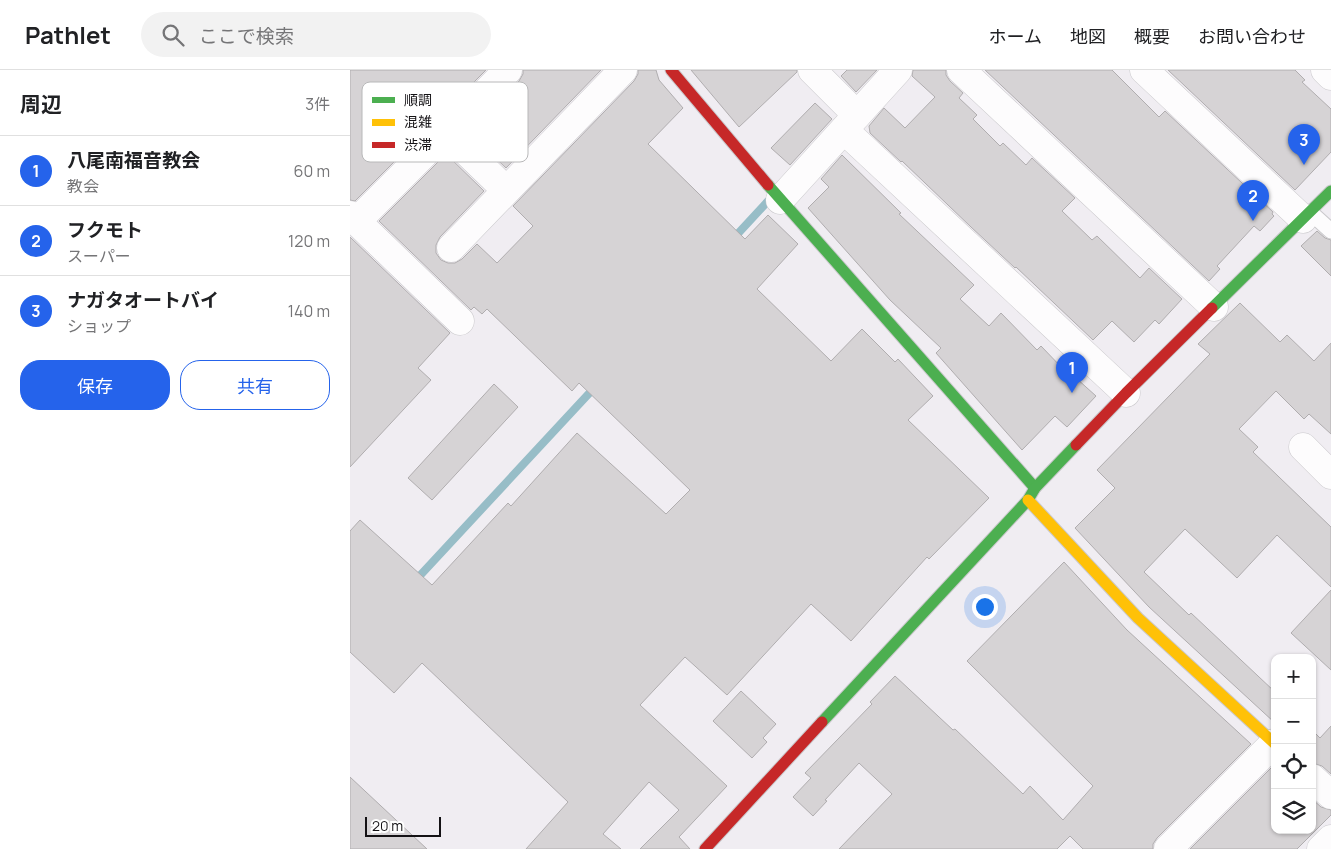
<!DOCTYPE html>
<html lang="ja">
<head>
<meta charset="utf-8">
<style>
	:root { --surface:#fff; --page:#f2f2f2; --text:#202124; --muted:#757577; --line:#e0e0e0; --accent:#2563eb }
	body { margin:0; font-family:Manrope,"Noto Sans JP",sans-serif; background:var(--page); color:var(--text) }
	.controls { position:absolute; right:15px; bottom:15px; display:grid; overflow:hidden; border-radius:10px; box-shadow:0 1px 4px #0004 }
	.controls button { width:45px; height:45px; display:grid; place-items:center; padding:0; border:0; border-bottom:1px solid var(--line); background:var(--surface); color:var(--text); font:25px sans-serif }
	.scale { position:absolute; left:15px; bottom:12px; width:76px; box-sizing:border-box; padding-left:5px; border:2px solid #141215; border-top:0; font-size:14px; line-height:18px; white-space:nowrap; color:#141215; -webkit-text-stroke:4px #fff; paint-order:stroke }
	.you { position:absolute; left:634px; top:536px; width:18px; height:18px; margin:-12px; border:4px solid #fff; border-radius:50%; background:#1a73e8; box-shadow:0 0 0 8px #1a73e833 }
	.badge { display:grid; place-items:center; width:32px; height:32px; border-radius:50%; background:var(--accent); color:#fff; font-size:16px; font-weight:700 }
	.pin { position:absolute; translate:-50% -41px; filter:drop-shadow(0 1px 2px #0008) }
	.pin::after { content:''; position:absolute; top:26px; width:18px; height:15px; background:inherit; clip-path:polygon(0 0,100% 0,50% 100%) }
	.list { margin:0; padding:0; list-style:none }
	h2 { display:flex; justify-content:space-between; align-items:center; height:65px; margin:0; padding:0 20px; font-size:21px }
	h2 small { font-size:16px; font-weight:400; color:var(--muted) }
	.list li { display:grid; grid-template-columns:32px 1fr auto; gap:15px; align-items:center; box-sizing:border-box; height:70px; padding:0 20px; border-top:1px solid var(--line) }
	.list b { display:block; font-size:19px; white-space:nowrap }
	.list p { margin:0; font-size:16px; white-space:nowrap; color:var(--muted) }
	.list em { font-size:16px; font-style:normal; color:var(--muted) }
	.actions { display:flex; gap:10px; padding:15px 20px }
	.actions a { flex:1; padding:11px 0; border:1px solid var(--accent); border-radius:20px; text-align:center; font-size:18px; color:var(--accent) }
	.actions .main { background:var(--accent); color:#fff }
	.icon { flex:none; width:28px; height:28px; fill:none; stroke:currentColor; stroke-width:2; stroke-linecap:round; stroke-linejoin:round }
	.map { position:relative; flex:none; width:981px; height:779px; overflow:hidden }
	header { display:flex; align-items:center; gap:30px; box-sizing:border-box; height:70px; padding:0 25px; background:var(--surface); border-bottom:1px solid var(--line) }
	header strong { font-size:24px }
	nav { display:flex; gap:28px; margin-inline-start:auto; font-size:18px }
	.search { width:350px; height:45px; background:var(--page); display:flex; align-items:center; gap:12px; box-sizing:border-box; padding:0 18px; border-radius:28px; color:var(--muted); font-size:19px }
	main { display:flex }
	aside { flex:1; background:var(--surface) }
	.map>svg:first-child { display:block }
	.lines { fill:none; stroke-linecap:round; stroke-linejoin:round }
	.stream { stroke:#97bdc7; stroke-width:8 }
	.building { fill:#d6d3d5; stroke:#b0adaf }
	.lane-casing { stroke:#cac9cc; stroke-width:17 }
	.street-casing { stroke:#cac9cc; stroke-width:29 }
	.fast-casing { stroke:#cac9cc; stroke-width:13 }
	.slow-casing { stroke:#cac9cc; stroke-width:13 }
	.jam-casing { stroke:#cac9cc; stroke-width:13 }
	.lane { stroke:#fdfcfd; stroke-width:15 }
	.street { stroke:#fdfcfd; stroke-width:28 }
	.fast { stroke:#4caf50; stroke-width:11 }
	.slow { stroke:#ffc107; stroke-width:11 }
	.jam { stroke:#c62828; stroke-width:11 }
	.key { fill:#fff; stroke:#b8b8b9; stroke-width:1 }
	.key-label { font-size:14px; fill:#141215 }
</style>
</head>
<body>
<header>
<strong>Pathlet</strong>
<div class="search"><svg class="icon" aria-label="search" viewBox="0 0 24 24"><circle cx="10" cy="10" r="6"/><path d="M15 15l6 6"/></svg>ここで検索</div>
<nav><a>ホーム</a><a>地図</a><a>概要</a><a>お問い合わせ</a></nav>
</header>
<main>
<aside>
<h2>周辺<small>3件</small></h2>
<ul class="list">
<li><span class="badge">1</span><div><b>八尾南福音教会</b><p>教会</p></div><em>60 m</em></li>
<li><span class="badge">2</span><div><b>フクモト</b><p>スーパー</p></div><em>120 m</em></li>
<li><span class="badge">3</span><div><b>ナガタオートバイ</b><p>ショップ</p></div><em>140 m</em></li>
</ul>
<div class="actions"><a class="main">保存</a><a>共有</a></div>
</aside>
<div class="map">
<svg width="981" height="779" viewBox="0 0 981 779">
	<rect width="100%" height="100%" fill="#f0edf2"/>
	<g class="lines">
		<g class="stream">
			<polyline points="382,170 418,131"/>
			<polyline points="64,512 245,317"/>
		</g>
	</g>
	<g class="building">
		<polygon points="0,0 136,0 5,131 0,130"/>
		<polygon points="173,0 251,0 156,98 118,62 169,11 173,4"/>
		<polygon points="288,0 306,0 309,10 333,38 298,74 395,169 418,145 448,174 407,219 481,291 512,259 545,292 548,289 583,326 558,350 639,428 579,489 577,487 501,571 461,534 377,625 335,587 290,635 377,716 329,767 340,779 290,779 329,740 299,712 253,764 271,779 176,779 218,732 72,593 44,623 0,582 0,461 10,450 82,515 158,433 161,436 227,363 316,444 340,420 229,313 222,321 137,239 132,244 124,237 121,240 29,151 96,84 134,121 90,167 86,175 86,183 91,190 98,193 105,193 112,189 127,174 147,193 183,156 163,136 284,11 288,4"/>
		<polygon points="341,0 447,0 447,2 389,57"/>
		<polygon points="497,0 527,0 506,22 491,6"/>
		<polygon points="563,0 596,0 596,5 600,11 613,23 609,28 627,45 623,49 650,76 653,73 676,95 682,88 725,128 712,141 742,170 747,166 790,208 799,198 832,229 809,254 805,250 784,272 762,251 743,270 666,197 665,198 621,157 552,91 551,92 520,63 519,56 534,38 555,58 585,27 562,6"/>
		<polygon points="635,0 762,0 809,47 815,41 923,142 922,144 924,146 910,161 904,156 867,196 870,199 859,211"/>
		<polygon points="818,0 945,0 955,10 952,12 981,39 981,82 945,120"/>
		<polygon points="465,33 482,49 440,95 421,78"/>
		<polygon points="492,85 551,143 549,144 624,215 610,229 639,256 651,243 687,280 691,276 714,300 716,299 746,326 717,357 705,346 672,380 586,283 591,278 540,230 458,138 479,117 471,109"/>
		<polygon points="967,161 975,168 981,170 981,206 951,176"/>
		<polygon points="0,167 100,263 68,298 81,310 0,397"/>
		<polygon points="890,233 930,272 937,265 964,291 981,273 981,364 959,344 954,349 926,321 889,359 908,377 903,382 981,457 981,517 927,465 887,508 835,459 794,502 839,545 841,543 925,622 925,653 799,537 725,458 765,418 747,400 860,284 848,274"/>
		<polygon points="144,314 168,337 82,430 58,408"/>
		<polygon points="714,492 777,560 901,674 807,768 803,774 803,779 733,779 720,766 707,779 489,779 542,724 509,693 475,730 477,731 463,746 443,727 461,708 455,703 522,634 520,632 545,606 603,660 605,659 673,724 680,716 713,750 743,716 617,591"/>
		<polygon points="981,520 981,600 941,563"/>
		<polygon points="391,621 426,654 413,668 417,672 402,688 363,651"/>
		<polygon points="981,656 981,704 972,696 962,693 962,660 970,668"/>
		<polygon points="925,694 925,760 962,760 962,729 971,737 981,740 981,745 947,779 840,779"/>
		<polygon points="0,707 77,779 0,779"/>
	</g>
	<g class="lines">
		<defs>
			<polyline id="lane" points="960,142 981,161"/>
			<g id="street">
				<polyline points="462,0 507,45"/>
				<polyline points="611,0 864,237"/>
				<polyline points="794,0 953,149"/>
				<polyline points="975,0 981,6"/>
				<polyline points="494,60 776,323"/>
				<polyline points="97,63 156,120"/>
				<polyline points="430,130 548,0"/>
				<polyline points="16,142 158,0"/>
				<polyline points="0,145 110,251"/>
				<polyline points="101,178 273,0"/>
				<polyline points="953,377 981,405"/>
				<polyline points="962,708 981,725"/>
				<polyline points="818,779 924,673"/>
				<polyline points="971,779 981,769"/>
			</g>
			<g id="fast">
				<polyline points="418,115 685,418"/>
				<polyline points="862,238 981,121"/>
				<polyline points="472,652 678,430 685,418 726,375"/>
			</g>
			<polyline id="slow" points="678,430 788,548 925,674"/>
			<g id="jam">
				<polyline points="321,0 418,115"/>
				<polyline points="726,375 776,323 862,238"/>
				<polyline points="355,779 472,652"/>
			</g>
		</defs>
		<use href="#lane" class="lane-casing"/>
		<use href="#street" class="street-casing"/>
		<use href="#fast" class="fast-casing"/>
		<use href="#slow" class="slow-casing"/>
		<use href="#jam" class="jam-casing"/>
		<use href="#lane" class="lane"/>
		<use href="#street" class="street"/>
		<use href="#fast" class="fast"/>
		<use href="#slow" class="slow"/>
		<use href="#jam" class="jam"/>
	</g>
	<rect x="12" y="12" width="166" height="80" rx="8" class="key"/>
	<rect x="22" y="27" width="23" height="6" fill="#4caf50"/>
	<rect x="22" y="49" width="23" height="7" fill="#ffc107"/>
	<rect x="22" y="72" width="23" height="6" fill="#c62828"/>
	<g class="key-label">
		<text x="54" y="35">順調</text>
		<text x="54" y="57">混雑</text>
		<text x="54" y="80">渋滞</text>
	</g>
</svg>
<div class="controls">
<button>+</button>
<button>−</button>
<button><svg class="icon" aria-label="locate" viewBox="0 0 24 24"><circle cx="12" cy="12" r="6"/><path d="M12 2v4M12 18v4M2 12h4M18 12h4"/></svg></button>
<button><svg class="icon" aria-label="layers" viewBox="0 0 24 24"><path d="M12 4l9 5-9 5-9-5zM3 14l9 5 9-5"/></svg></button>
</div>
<div class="scale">20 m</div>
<div class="you"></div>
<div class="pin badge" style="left:722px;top:323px">1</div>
<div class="pin badge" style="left:903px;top:151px">2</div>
<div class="pin badge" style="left:954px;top:95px">3</div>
</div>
</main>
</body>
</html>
